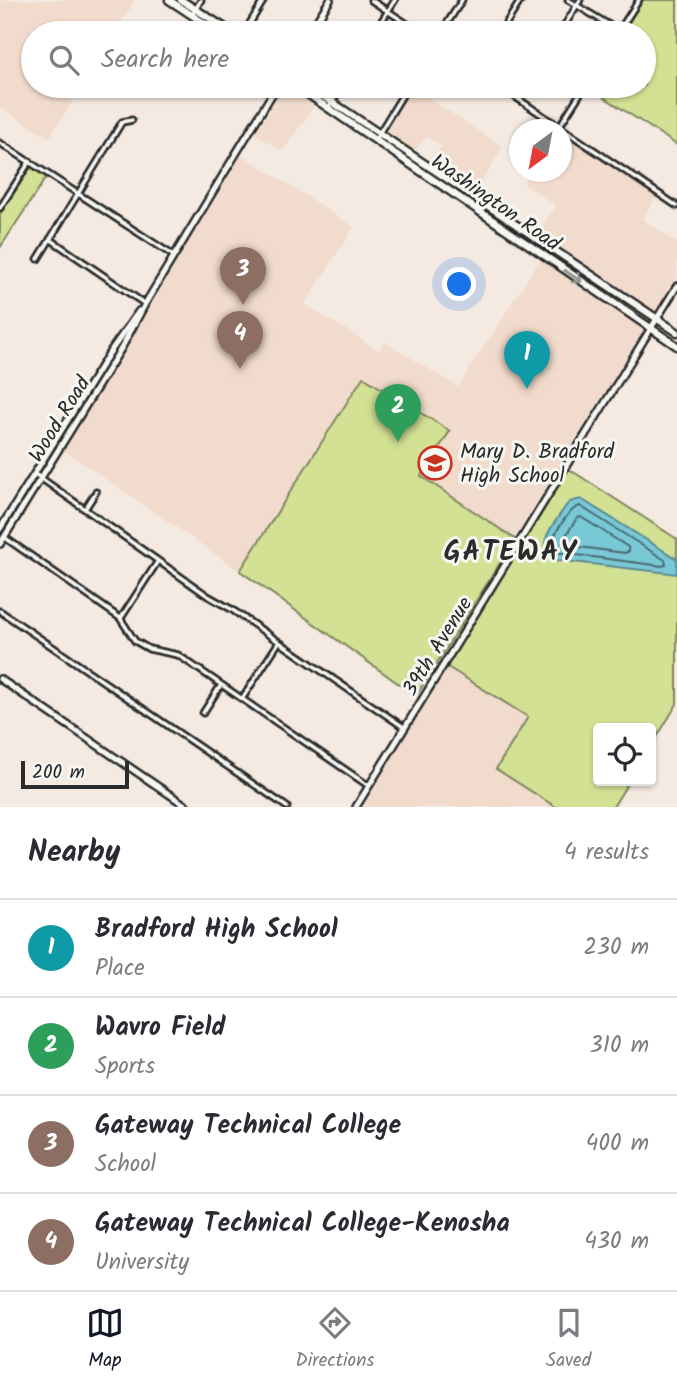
<!DOCTYPE html>
<html lang="en">
<head>
<meta charset="utf-8">
<style>
	:root { --surface:#fff; --page:#f2f2f3; --text:#2b2b33; --muted:#7c7c81; --line:#e1e1e2; --accent:#111827 }
	body { margin:0; font-family:Kalam,sans-serif; background:var(--page); color:var(--text) }
	.controls { position:absolute; right:21px; bottom:21px; display:grid; overflow:hidden; border-radius:7px; box-shadow:0 2px 5px #0004 }
	.controls button { width:63px; height:63px; display:grid; place-items:center; padding:0; border:0; border-bottom:2px solid var(--line); background:var(--surface); color:var(--text); font:35px sans-serif }
	.compass { position:absolute; left:509px; top:119px; width:63px; height:63px; border-radius:50%; background:var(--surface); box-shadow:0 2px 5px #0004; rotate:212deg }
	.scale { position:absolute; left:21px; bottom:18px; width:108px; box-sizing:border-box; padding-left:7px; border:4px solid #2b2b2b; border-top:0; font-size:19px; line-height:24px; white-space:nowrap; color:#2b2b2b; -webkit-text-stroke:5px #f6f6f2; paint-order:stroke }
	.you { position:absolute; left:460px; top:285px; width:24px; height:24px; margin:-18px; border:5px solid #fff; border-radius:50%; background:#1a73e8; box-shadow:0 0 0 10px #1a73e833 }
	.badge { display:grid; place-items:center; width:46px; height:46px; border-radius:50%; background:var(--accent); color:#fff; font-size:23px; font-weight:700 }
	.pin { position:absolute; translate:-50% -58px; filter:drop-shadow(0 2px 4px #0008) }
	.pin::after { content:''; position:absolute; top:37px; width:24px; height:21px; background:inherit; clip-path:polygon(0 0,100% 0,50% 100%) }
	.list { margin:0; padding:0; list-style:none }
	h2 { display:flex; justify-content:space-between; align-items:center; height:91px; margin:0; padding:0 28px; font-size:30px }
	h2 small { font-size:23px; font-weight:400; color:var(--muted) }
	.list li { display:grid; grid-template-columns:46px 1fr auto; gap:21px; align-items:center; box-sizing:border-box; height:98px; padding:0 28px; border-top:2px solid var(--line) }
	.list b { display:block; font-size:26px; white-space:nowrap }
	.list p { margin:0; font-size:23px; white-space:nowrap; color:var(--muted) }
	.list em { font-size:23px; font-style:normal; color:var(--muted) }
	.icon { flex:none; width:38px; height:38px; fill:none; stroke:currentColor; stroke-width:2; stroke-linecap:round; stroke-linejoin:round }
	.map { position:relative; flex:none; width:677px; height:807px; overflow:hidden }
	.search { position:absolute; background:var(--surface); box-shadow:0 2px 5px #0004; left:21px; right:21px; top:21px; height:77px; display:flex; align-items:center; gap:18px; box-sizing:border-box; padding:0 24px; border-radius:38px; color:var(--muted); font-size:26px }
	.sheet { height:483px; background:var(--surface) }
	nav { display:flex; justify-content:space-around; align-items:center; box-sizing:border-box; height:98px; border-top:2px solid var(--line); background:var(--surface); font-size:19px; color:var(--muted) }
	nav a { display:grid; justify-items:center; gap:4px }
	nav .on { color:var(--accent) }
	.map>svg:first-child { display:block }
	.built { fill:#f1dbcc }
	.green { fill:#d3e194; stroke:#7f8660; stroke-width:2 }
	.water { fill:#79c8d6; stroke:#5a8992; stroke-width:2 }
	.lines { fill:none; stroke-linecap:round; stroke-linejoin:round }
	.shore { stroke:#4a6a6f; stroke-width:2 }
	.street-casing { stroke:#2b2b2b; stroke-width:9 }
	.secondary-casing { stroke:#2b2b2b; stroke-width:10 }
	.primary-casing { stroke:#2b2b2b; stroke-width:11 }
	.street { stroke:#f6f6f2; stroke-width:3.5 }
	.secondary { stroke:#f6f6f2; stroke-width:5 }
	.primary { stroke:#f6f6f2; stroke-width:6 }
	.oneway { stroke:#90908e }
	.labels { text-anchor:middle; stroke-width:6; stroke-linejoin:round; paint-order:stroke }
	.street-label { font-size:21px; fill:#2b2b2b; stroke:#f6f6f2 }
	.poi-label { font-size:21px; fill:#2b2b2b; stroke:#f6f6f2; text-anchor:start }
	.district-label { font-size:28px; font-weight:bold; letter-spacing:2px; fill:#2b2b2b; stroke:#f6f6f2 }
</style>
</head>
<body>
<div class="map">
<svg width="677" height="807" viewBox="0 0 677 807">
	<rect width="100%" height="100%" fill="#f4eae1"/>
	<filter id="ink" filterUnits="userSpaceOnUse"><feTurbulence type="fractalNoise" baseFrequency=".0143" numOctaves="2"/><feDisplacementMap in="SourceGraphic" scale="14" xChannelSelector="R" yChannelSelector="G"/><feConvolveMatrix kernelMatrix="1 2 1 2 8 2 1 2 1" color-interpolation-filters="sRGB"/></filter>
	<g filter="url(#ink)">
		<g class="built">
			<polygon points="0,0 135,0 115,33 33,33 33,86 82,86 49,138 0,107"/>
			<polygon points="284,86 291,86 316,103 283,151 255,134"/>
			<polygon points="411,87 503,147 475,192 430,165 441,146 427,137 422,141 413,154 384,134"/>
			<polygon points="562,131 657,196 642,219 677,243 677,278 655,312 649,311 537,235 556,206 523,183 529,172 562,172"/>
			<polygon points="242,155 354,227 305,304 379,351 385,342 458,387 541,258 644,329 416,696 240,571 62,449"/>
			<polygon points="446,666 528,717 496,769 556,807 360,807"/>
		</g>
		<g class="green">
			<polygon points="641,0 677,0 677,145 587,86 644,86 644,33 620,33"/>
			<polygon points="32,166 47,176 0,248 0,214"/>
			<polygon points="363,377 450,431 421,476 515,539 416,696 240,571"/>
			<polygon points="569,469 677,539 677,704 651,747 651,728 598,728 598,781 629,781 613,807 556,807 496,769 528,717 446,666"/>
		</g>
		<path class="water" d="M581,499L677,559V574L556,560C530,549 556,521 566,506L570,502Z"/>
		<g class="lines">
			<g class="shore">
				<path d="M580,506L665,560L666,565L662,566L554,552L551,548C552,536 568,509 580,506Z"/>
				<polygon points="581,517 628,547 629,551 625,553 564,545 563,540 577,518"/>
			</g>
			<defs>
				<g id="street">
					<polyline points="371,0 421,33"/>
					<polyline points="568,0 619,31"/>
					<polyline points="192,15 201,0"/>
					<polyline points="619,31 639,0"/>
					<polyline points="244,33 264,0"/>
					<polyline points="374,33 395,0"/>
					<polyline points="441,33 462,0"/>
					<polyline points="500,33 521,0"/>
					<polyline points="560,33 580,0"/>
					<polyline points="499,86 677,206"/>
					<polyline points="209,88 211,86"/>
					<polyline points="519,99 527,86"/>
					<polyline points="328,108 342,86"/>
					<polyline points="559,127 585,86"/>
					<polyline points="375,140 408,86"/>
					<polyline points="0,143 174,256"/>
					<polyline points="0,208 30,161"/>
					<polyline points="50,239 145,304"/>
					<polyline points="38,259 122,122 132,120"/>
					<polyline points="35,474 208,596 231,609 405,728"/>
					<polyline points="85,509 96,492"/>
					<polyline points="4,537 120,618 135,641 149,649 178,655 369,786"/>
					<polyline points="0,611 287,807"/>
					<polyline points="121,618 158,561"/>
					<polyline points="242,699 279,642"/>
					<polyline points="203,713 221,685"/>
				</g>
				<g id="secondary">
					<polyline points="309,33 330,0"/>
					<polyline points="0,529 110,352 139,311"/>
					<polyline points="0,544 122,347 145,304 277,86"/>
					<polyline points="0,679 188,807"/>
					<polyline points="356,807 677,286"/>
				</g>
				<g id="primary">
					<polyline points="169,0 219,33"/>
					<polyline points="181,0 233,33"/>
					<polyline points="296,86 677,346"/>
					<polyline points="308,86 677,332"/>
				</g>
			</defs>
			<use href="#street" class="street-casing"/>
			<use href="#secondary" class="secondary-casing"/>
			<use href="#primary" class="primary-casing"/>
			<use href="#street" class="street"/>
			<use href="#secondary" class="secondary"/>
			<use href="#primary" class="primary"/>
		</g>
		<defs><path id="oneway-shaft" d="M-6 0H5M1.5-3L5.5 0L1.5 3" fill="none" stroke-width="1.6" stroke-linecap="round" stroke-linejoin="round" transform="scale(1.75)"/></defs>
		<use class="oneway" href="#oneway-shaft" transform="translate(573 276) rotate(34)"/>
	</g>
	<defs>
		<symbol id="school-ring" viewBox="-11 -11 22 22"><circle r="9.5" fill="#f6f6f2" stroke="#c8321e" stroke-width="1.5"/><path d="M0-5L7-2L0 1L-7-2ZM-4 1L0 2.5L4 1V4Q0 6-4 4Z" fill="#c8321e"/></symbol>
	</defs>
	<g fill-rule="evenodd">
		<use href="#school-ring" x="416" y="444" width="38" height="38"/>
	</g>
	<g class="labels">
		<g class="street-label">
			<text transform="translate(496 202) rotate(35)" y="7">Washington Road</text>
			<text transform="translate(59 419) rotate(-58)" y="7">Wood Road</text>
			<text transform="translate(437 646) rotate(-58)" y="7">39th Avenue</text>
		</g>
		<g class="poi-label">
			<text x="460" y="458">Mary D. Bradford<tspan x="460" dy="24">High School</tspan></text>
		</g>
		<g class="district-label">
			<text x="511" y="560">GATEWAY</text>
		</g>
	</g>
</svg>
<div class="controls">
<button><svg class="icon" aria-label="locate" viewBox="0 0 24 24"><circle cx="12" cy="12" r="6"/><path d="M12 2v4M12 18v4M2 12h4M18 12h4"/></svg></button>
</div>
<svg class="compass" viewBox="-18 -18 36 36"><path d="M0-13l5 13h-10z" fill="#e53935"/><path d="M0 13l5-13h-10z" fill="#7c7c81"/></svg>
<div class="scale">200 m</div>
<div class="you"></div>
<div class="pin badge" style="left:527px;top:389px;background:#0f9aa8">1</div>
<div class="pin badge" style="left:398px;top:442px;background:#2e9e5b">2</div>
<div class="pin badge" style="left:243px;top:305px;background:#8d6e63">3</div>
<div class="pin badge" style="left:240px;top:369px;background:#8d6e63">4</div>
<div class="search"><svg class="icon" aria-label="search" viewBox="0 0 24 24"><circle cx="10" cy="10" r="6"/><path d="M15 15l6 6"/></svg>Search here</div>
</div>
<section class="sheet">
<h2>Nearby<small>4 results</small></h2>
<ul class="list">
<li><span class="badge" style="background:#0f9aa8">1</span><div><b>Bradford High School</b><p>Place</p></div><em>230 m</em></li>
<li><span class="badge" style="background:#2e9e5b">2</span><div><b>Wavro Field</b><p>Sports</p></div><em>310 m</em></li>
<li><span class="badge" style="background:#8d6e63">3</span><div><b>Gateway Technical College</b><p>School</p></div><em>400 m</em></li>
<li><span class="badge" style="background:#8d6e63">4</span><div><b>Gateway Technical College-Kenosha</b><p>University</p></div><em>430 m</em></li>
</ul>
</section>
<nav>
<a class="on"><svg class="icon" aria-label="map" viewBox="0 0 24 24"><path d="M3 6l6-2 6 2 6-2v14l-6 2-6-2-6 2zM9 4v14M15 6v14"/></svg>Map</a>
<a><svg class="icon" aria-label="directions" viewBox="0 0 24 24"><path d="M12 3l9 9-9 9-9-9zM9 14v-3h6M13 9l2 2-2 2"/></svg>Directions</a>
<a><svg class="icon" aria-label="saved" viewBox="0 0 24 24"><path d="M7 4h10v16l-5-4-5 4z"/></svg>Saved</a>
</nav>
</body>
</html>
